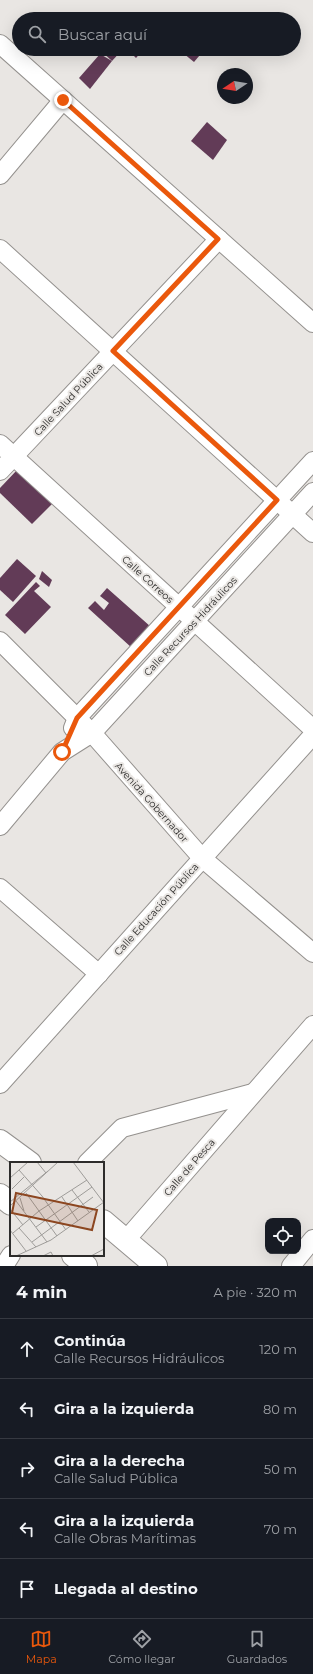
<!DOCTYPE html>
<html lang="es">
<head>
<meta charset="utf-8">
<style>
	:root { --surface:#171b24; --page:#242831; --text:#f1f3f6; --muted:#9ea1a6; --line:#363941; --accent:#ea580c }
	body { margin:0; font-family:Montserrat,sans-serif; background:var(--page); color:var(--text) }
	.controls { position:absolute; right:12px; bottom:12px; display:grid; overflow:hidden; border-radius:8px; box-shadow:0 4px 16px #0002 }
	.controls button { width:36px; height:36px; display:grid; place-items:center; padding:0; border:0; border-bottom:1px solid var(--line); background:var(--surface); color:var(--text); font:20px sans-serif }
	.compass { position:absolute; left:217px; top:68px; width:36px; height:36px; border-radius:50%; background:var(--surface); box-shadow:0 4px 16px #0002; rotate:258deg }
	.stop { position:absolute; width:12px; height:12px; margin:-9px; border:3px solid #ea580c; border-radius:50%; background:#fff }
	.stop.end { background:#ea580c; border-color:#fff; box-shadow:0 1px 4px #0008 }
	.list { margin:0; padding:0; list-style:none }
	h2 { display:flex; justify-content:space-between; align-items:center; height:52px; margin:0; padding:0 16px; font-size:17px }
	h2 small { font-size:13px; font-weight:400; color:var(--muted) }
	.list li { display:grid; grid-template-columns:26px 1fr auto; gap:12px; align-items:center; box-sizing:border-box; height:60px; padding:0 16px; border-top:1px solid var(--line) }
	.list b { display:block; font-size:15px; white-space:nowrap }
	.list p { margin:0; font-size:13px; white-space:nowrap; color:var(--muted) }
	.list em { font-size:13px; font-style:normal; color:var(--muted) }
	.icon { flex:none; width:22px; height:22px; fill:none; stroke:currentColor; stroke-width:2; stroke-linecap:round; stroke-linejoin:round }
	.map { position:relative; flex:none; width:313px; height:1266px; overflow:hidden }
	.search { position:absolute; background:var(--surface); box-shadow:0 4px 16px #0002; left:12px; right:12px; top:12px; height:44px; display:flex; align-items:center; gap:10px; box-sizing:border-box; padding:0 14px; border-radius:22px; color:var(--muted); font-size:15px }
	.sheet { height:352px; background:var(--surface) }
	nav { display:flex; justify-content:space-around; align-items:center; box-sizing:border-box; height:56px; border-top:1px solid var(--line); background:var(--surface); font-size:11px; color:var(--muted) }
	nav a { display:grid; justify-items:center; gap:2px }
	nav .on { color:var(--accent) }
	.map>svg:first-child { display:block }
	.building { fill:#623b57 }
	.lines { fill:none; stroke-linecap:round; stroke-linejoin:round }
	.minor-casing { stroke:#94918e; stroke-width:20 }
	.tertiary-casing { stroke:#94918e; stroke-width:24 }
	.minor { stroke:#fff; stroke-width:18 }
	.tertiary { stroke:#fff; stroke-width:22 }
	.route { stroke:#ea580c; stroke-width:5 }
	.labels { text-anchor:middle; stroke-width:4; stroke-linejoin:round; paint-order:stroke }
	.street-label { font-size:10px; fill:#2d2c2b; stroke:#e9e6e3 }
	.inset-road { fill:none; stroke:#9e9c99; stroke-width:1 }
	.view { fill:#8c4620; fill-opacity:0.15; stroke:#8c4620; stroke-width:2 }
	.inset-edge { fill:none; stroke:#2d2c2b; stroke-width:2 }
</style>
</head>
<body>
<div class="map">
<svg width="313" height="1266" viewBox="0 0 313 1266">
	<rect width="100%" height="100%" fill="#e9e6e3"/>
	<g class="building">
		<polygon points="133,12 141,19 126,19"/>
		<polygon points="99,49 123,49 112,61"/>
		<polygon points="127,49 144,49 136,58"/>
		<polygon points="178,49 205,49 194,62"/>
		<polygon points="100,54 112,61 90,89 79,78"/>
		<polygon points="207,122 227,140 213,160 191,141"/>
		<polygon points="18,469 53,503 32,524 0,493 0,488"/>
		<polygon points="17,559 36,576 13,602 0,590 0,578"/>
		<polygon points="42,571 52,580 49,587 39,579"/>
		<polygon points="36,582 40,586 34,591 51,607 25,634 5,615"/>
		<polygon points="107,588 151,627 132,648 88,608 95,601 104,610 109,603 100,596"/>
	</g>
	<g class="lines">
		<defs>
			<g id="minor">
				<polyline points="0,44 313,323"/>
				<polyline points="0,175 63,100"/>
				<polyline points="0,249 313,533"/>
				<polyline points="0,444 313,729"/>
				<polyline points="0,471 219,239"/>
				<polyline points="0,641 92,733 202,858 313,953"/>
				<polyline points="73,728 77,718 313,461"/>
				<polyline points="0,826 62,752 92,733 313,492"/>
				<polyline points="0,888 99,974"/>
				<polyline points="0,1084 313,735"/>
				<polyline points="87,1163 122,1128 253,1093"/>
				<polyline points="125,1241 313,1025"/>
				<polyline points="4,1266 11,1255"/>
				<polyline points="291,1266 313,1239"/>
			</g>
			<g id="tertiary">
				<polyline points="0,1141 30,1163"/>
				<polyline points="0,1195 11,1204"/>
				<polyline points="103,1221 156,1266"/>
				<polyline points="73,1255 86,1266"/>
			</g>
		</defs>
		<use href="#minor" class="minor-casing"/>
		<use href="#tertiary" class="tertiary-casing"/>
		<use href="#minor" class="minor"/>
		<use href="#tertiary" class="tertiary"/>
	</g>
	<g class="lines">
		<polyline class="route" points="62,752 77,718 277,500 113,351 218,239 63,100"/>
	</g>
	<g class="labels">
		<g class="street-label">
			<text transform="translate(68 399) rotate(-47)" y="4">Calle Salud Pública</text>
			<text transform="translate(148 579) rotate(42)" y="4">Calle Correos</text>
			<text transform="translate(190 626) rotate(-47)" y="4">Calle Recursos Hidráulicos</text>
			<text transform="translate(152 802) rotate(48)" y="4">Avenida Gobernador</text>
			<text transform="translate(156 909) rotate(-48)" y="4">Calle Educación Pública</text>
			<text transform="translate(189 1167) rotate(-49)" y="4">Calle de Pesca</text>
		</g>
	</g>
	<g transform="translate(10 1162)">
		<rect width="94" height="94" fill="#e9e6e3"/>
		<path class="inset-road" d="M27,0L36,11M63,0L94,41M9,8L32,34L56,68M0,16L18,0M2,27L14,15M62,28L79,50M16,31L47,74M52,35L68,59M10,36L14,49M6,39L37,80M0,40L38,9M0,44L48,0M0,47L13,63M26,65L82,25M9,66L26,85M0,68L16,89M3,71L29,49L77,18M22,80L83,35M6,94L41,78L94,40M33,94L41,90L43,94M81,94L94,87"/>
		<path class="view" d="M6,31L87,48L82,68L2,51Z"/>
		<rect width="94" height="94" class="inset-edge"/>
	</g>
</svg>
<div class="controls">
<button><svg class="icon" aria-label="locate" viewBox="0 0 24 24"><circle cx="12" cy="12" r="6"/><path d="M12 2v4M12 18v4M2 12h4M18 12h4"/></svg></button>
</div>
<svg class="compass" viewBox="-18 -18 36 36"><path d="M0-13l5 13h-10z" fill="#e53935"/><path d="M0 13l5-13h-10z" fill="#9ea1a6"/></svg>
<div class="stop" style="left:62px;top:752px"></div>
<div class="stop end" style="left:63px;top:100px"></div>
<div class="search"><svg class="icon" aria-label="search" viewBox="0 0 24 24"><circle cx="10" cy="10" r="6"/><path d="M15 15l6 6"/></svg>Buscar aquí</div>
</div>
<section class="sheet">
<h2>4 min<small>A pie · 320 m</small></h2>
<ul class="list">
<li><svg class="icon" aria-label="ahead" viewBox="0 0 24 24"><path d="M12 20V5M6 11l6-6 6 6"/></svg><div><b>Continúa</b><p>Calle Recursos Hidráulicos</p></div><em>120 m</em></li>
<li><svg class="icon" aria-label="left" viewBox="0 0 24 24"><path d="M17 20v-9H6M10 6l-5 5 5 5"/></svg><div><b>Gira a la izquierda</b></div><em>80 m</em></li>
<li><svg class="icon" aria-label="right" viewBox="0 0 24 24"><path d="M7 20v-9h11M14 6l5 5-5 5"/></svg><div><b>Gira a la derecha</b><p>Calle Salud Pública</p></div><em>50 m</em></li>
<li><svg class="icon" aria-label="left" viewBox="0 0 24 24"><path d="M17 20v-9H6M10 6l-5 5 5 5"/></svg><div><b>Gira a la izquierda</b><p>Calle Obras Marítimas</p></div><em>70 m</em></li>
<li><svg class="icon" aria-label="arrive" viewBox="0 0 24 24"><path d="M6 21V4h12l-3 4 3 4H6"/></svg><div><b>Llegada al destino</b></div></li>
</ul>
</section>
<nav>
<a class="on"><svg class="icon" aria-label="map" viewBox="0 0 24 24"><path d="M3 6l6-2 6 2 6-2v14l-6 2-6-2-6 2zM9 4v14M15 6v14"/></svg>Mapa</a>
<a><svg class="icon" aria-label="directions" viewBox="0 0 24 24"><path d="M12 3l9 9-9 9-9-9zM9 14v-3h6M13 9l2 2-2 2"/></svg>Cómo llegar</a>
<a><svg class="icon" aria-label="saved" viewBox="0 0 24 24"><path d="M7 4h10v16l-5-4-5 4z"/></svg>Guardados</a>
</nav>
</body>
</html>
